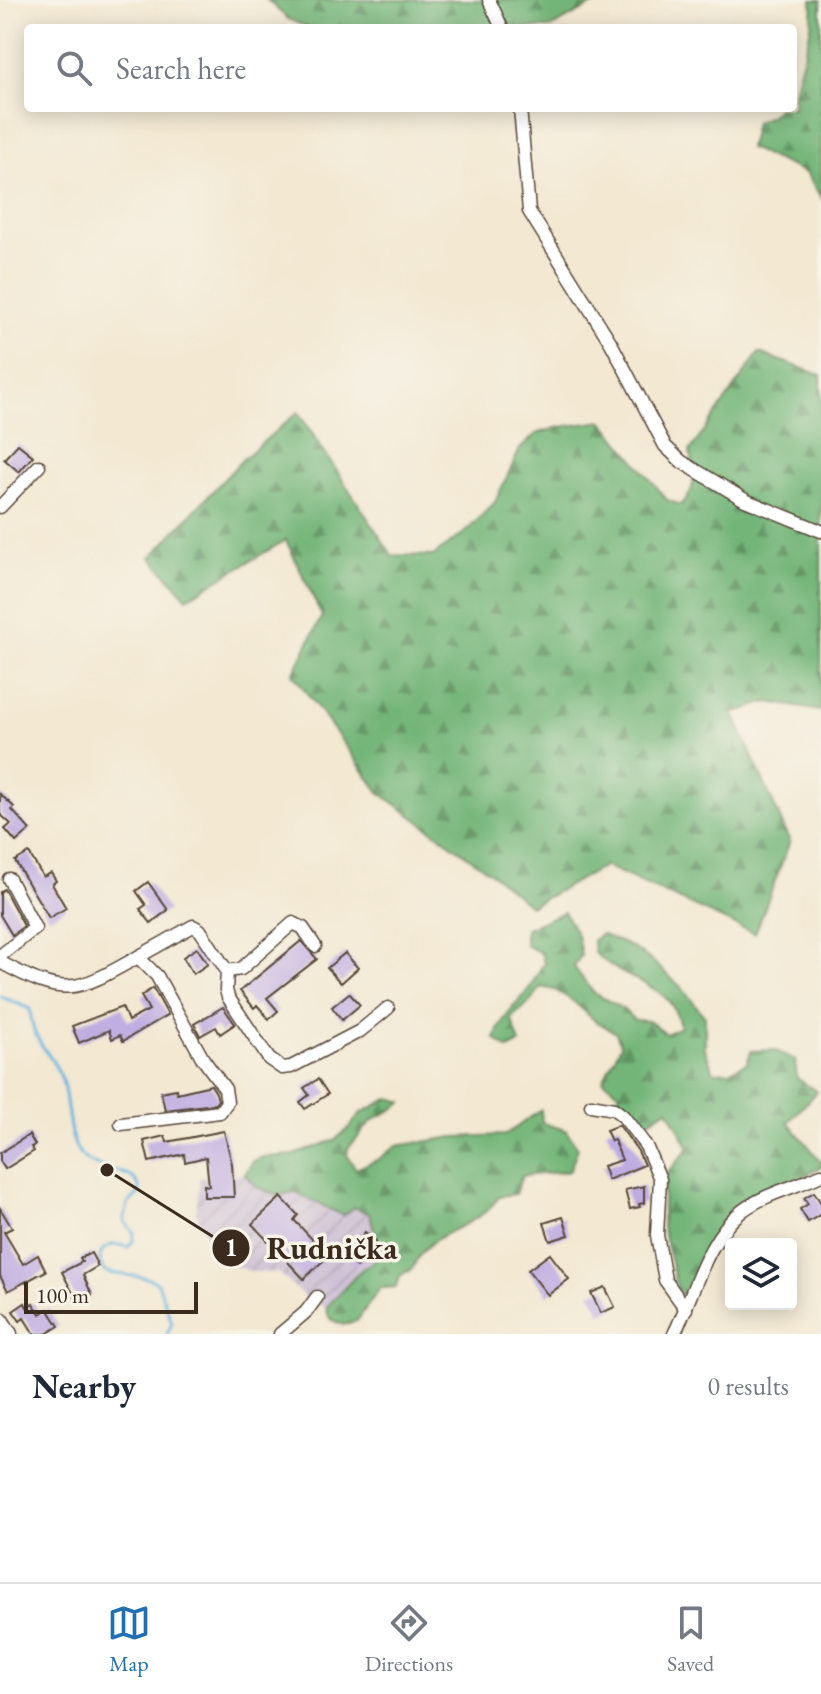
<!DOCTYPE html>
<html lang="en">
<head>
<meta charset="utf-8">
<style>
	:root { --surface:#fff; --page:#f2f2f3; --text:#1f2937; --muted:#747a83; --line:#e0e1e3; --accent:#1f6fb2 }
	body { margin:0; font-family:"EB Garamond",serif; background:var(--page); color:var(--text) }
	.controls { position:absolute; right:24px; bottom:24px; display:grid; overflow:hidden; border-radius:8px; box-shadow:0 4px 20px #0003 }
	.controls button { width:72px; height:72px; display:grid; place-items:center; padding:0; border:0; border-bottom:2px solid var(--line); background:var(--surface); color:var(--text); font:40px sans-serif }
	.scale { position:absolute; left:24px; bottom:20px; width:174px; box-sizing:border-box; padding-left:8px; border:4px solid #3b2a1e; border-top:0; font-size:22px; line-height:28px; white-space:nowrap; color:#3b2a1e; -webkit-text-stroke:6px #f7f3e8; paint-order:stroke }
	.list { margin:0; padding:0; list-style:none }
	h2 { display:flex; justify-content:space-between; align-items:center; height:104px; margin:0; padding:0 32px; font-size:34px }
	h2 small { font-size:26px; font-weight:400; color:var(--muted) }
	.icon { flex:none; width:44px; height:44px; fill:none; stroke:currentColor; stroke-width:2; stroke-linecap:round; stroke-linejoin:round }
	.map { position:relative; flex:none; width:821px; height:1334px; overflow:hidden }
	.search { position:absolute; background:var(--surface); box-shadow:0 4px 20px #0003; left:24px; right:24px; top:24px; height:88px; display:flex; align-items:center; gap:20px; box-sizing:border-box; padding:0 28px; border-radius:8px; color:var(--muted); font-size:30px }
	.sheet { height:248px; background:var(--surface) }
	nav { display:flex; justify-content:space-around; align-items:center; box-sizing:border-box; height:112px; border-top:2px solid var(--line); background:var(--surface); font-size:22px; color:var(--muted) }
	nav a { display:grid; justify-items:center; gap:4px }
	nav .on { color:var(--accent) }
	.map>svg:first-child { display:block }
	.industrial { fill:url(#industrial-furrows) }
	.forest { fill:url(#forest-firs); stroke:#57704b; stroke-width:2 }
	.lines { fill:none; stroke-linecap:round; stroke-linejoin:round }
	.stream { stroke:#63b3de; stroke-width:3 }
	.building { fill:#bface1 }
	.minor-casing { stroke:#574639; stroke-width:15 }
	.tertiary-casing { stroke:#574639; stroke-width:19 }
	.minor { stroke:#fff; stroke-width:12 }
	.tertiary { stroke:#fff; stroke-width:16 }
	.leader { fill:none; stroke:#3b2a1e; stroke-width:3 }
	.callout-dot { fill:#3b2a1e; stroke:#f7f3e8; stroke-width:3 }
	.mark-label { font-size:24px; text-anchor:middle; font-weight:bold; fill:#fff }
	.callout-label { font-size:32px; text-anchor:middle; font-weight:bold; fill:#3b2a1e; stroke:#f7f3e8; stroke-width:7; stroke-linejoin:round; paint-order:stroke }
</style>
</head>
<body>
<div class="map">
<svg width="821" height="1334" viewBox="0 0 821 1334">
	<defs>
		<pattern id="industrial-furrows" width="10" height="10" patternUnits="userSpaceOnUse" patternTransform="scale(2)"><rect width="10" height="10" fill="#ccbed4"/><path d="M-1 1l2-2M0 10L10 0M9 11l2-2" fill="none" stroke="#b0a3b6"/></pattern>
		<pattern id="forest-firs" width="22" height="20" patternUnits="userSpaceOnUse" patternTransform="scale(2)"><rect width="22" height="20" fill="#73b578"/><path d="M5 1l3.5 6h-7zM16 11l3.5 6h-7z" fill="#609362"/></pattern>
	</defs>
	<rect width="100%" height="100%" fill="#f7f3e8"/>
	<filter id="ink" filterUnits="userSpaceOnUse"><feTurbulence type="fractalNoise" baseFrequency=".0125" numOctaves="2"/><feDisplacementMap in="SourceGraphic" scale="16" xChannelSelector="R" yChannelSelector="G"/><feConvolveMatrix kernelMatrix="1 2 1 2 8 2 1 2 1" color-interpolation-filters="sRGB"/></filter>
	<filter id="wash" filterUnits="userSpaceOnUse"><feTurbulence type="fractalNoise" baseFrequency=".006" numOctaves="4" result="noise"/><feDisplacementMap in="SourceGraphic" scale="32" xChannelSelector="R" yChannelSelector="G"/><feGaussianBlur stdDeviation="1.8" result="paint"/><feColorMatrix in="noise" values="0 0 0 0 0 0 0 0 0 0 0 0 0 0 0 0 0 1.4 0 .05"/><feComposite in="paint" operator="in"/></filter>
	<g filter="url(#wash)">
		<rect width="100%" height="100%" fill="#f3e8d2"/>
		<polygon class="industrial" points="245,1174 257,1187 276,1195 295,1192 354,1207 370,1214 373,1234 380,1245 380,1257 361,1270 326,1308 306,1298 279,1273 255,1272 236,1267 220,1256 208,1240 196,1212 200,1178"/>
		<g class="forest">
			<polygon points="267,0 602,0 550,28 432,28 430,24 416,28 309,28 288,19"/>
			<path d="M812,0H821V197L806,173L749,148L755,122L770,116L778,108H793C793,72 816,37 812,0Z"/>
			<path d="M759,353L821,375V711L768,702L733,713L790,841L755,934L605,866L530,906L491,873L379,792L293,674L322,616L286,540L187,598L151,557L242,460L298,412L392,555L433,556L468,530L495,502L520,449L536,434L560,427L603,421L667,500L681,505C699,487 693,474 690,451Z"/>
			<path d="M564,912L577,935L581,955L574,967L594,993L623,1009L634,1020L649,1021L666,1034L680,1027C674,992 649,987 621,972C612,967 603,960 594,953L593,940L601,934L631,947L651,960L681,987L705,1017V1049L714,1072L730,1071L747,1063L751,1051L774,1050L795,1060L797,1078L817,1092L788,1122L821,1161V1166C795,1185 742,1197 723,1220C708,1241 700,1270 690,1294L683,1295L677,1288L662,1228L664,1177L689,1148L668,1109L642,1125L616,1101L620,1093L603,1080L621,1045L616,1033L594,1020L573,1001L555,990L541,987L529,1003L511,1018L520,1043L508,1049L495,1039C501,1019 510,1011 523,996C532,987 537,973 544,963L541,953L525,945V929Z"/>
			<path d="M390,1098L403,1102C393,1112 379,1114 370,1123C362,1132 358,1139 348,1148L347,1155L356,1169L379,1159L396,1146L454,1137L505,1135L541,1110L542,1123L566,1130L578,1148L569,1171L522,1176L515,1194L499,1196C479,1231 427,1227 413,1268L401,1275L396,1287L380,1288L357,1321L343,1325L330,1319L326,1308L361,1270L380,1257C380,1242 373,1229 370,1214L354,1207L342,1215L295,1192L276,1195L257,1187L245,1174L253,1161L264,1157L294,1155L335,1140L349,1128L361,1113Z"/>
		</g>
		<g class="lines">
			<path class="stream" d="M0,996L30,1009C31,1017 32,1026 35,1033C42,1049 55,1061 61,1077C69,1098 66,1139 81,1155C98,1175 138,1165 140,1192L128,1204L124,1221L134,1233L133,1241L128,1247C108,1240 93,1251 104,1271C122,1278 140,1272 158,1283L172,1323L167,1334"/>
		</g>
		<g id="blocks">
			<g class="building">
				<polygon points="18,444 33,456 19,472 4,459"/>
				<polygon points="0,794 14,807 12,810 30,830 16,842 5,829 11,824 0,814"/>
				<polygon points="29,853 43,877 51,873 56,881 52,884 66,908 49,918 15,861"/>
				<polygon points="148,882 168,910 151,923 140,909 146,905 136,891"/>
				<polygon points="4,889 24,926 12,935 0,915 0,892"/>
				<polygon points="301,941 317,959 267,998 278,1011 269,1019 257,1005 254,1008 240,991"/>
				<polygon points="197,948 208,964 193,974 183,957"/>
				<polygon points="345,953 358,968 341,983 327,968"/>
				<polygon points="153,988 168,1015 123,1041 120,1035 112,1039 109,1030 79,1043 72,1026 122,1007 128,1021 149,1010 141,996"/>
				<polygon points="349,993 360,1005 342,1020 332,1007"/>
				<polygon points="223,1007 235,1024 220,1034 216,1027 200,1036 194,1024"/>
				<polygon points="318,1079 328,1094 305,1109 300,1102 309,1095 304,1088"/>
				<polygon points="211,1085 216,1093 218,1100 215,1104 165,1110 161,1092 176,1089 177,1093"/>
				<polygon points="619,1125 638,1151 644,1165 608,1180 603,1166 622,1160 614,1140 611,1141 606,1130"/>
				<polygon points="224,1131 232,1164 234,1197 204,1197 204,1185 209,1186 206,1157 185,1162 184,1154 149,1162 144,1141 165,1136 167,1142"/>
				<polygon points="29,1135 35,1145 31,1147 34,1151 5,1169 0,1161 0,1153"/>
				<polygon points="644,1186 644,1203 639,1204 640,1207 630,1209 625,1190"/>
				<polygon points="814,1192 821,1203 821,1214 808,1222 800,1209 808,1204 804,1198"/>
				<polygon points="281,1197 298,1215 294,1220 328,1256 304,1279 252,1224"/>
				<polygon points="0,1208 12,1228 4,1232 23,1264 38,1255 46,1271 8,1291 0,1276"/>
				<polygon points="563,1217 569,1235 550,1241 544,1223"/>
				<polygon points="365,1232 376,1241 356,1267 346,1257"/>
				<polygon points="91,1253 98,1266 83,1275 92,1295 78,1303 62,1272 82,1262 80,1258"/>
				<polygon points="550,1254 569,1279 548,1295 528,1270"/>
				<polygon points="605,1287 615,1307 601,1313 591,1293"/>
				<polygon points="25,1303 27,1307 33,1303 40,1314 48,1309 59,1326 46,1334 34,1334 24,1318 20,1321 13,1311"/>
			</g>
		</g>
	</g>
	<g filter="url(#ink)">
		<use href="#blocks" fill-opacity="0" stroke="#574639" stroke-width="2"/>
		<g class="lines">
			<defs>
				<g id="minor">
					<polyline points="489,0 502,28"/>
					<polyline points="520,108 529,211 611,343 665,446 682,462 745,500 821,531"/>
					<polyline points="0,507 39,466"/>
					<polyline points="0,956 35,928 9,879"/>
					<polyline points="138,957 193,926 200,930 227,971 241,969 293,923 303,928 315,946"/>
					<path d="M0,962C66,998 74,993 138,957L157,976L203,1059L225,1089L227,1102L220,1112L121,1124"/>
					<polyline points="227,971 226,990 228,997 269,1059 282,1068 291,1067 360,1031 388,1008"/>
					<polyline points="591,1105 614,1109 623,1116 646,1146 660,1179 657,1235 665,1280 686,1309"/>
					<polyline points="280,1334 306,1312 317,1297"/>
					<path d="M674,1334C694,1294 706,1239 742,1211C764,1194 796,1187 821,1175"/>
				</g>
				<polyline id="tertiary" points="0,1320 9,1334"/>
			</defs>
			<use href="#minor" class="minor-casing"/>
			<use href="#tertiary" class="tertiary-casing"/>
			<use href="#minor" class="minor"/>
			<use href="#tertiary" class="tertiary"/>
		</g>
	</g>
	<path class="leader" d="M107 1170L231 1248"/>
	<g class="callout-dot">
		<circle cx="107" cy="1170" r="8"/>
		<circle cx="231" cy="1248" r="20"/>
	</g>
	<g class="mark-label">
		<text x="231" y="1256">1</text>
	</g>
	<g class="callout-label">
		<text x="332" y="1259">Rudnička</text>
	</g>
</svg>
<div class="controls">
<button><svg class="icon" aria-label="layers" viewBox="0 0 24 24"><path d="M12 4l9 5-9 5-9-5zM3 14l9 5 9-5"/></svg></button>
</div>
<div class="scale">100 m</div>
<div class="search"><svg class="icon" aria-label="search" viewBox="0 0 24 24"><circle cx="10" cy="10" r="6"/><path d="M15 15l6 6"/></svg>Search here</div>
</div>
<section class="sheet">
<h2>Nearby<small>0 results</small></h2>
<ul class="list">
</ul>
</section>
<nav>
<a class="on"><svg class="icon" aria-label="map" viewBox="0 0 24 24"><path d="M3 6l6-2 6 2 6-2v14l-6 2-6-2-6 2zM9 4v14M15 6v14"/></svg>Map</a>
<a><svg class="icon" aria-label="directions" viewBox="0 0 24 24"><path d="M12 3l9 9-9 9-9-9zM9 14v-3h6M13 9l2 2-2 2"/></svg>Directions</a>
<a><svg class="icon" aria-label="saved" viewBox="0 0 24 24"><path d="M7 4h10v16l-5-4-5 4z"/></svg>Saved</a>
</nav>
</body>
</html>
